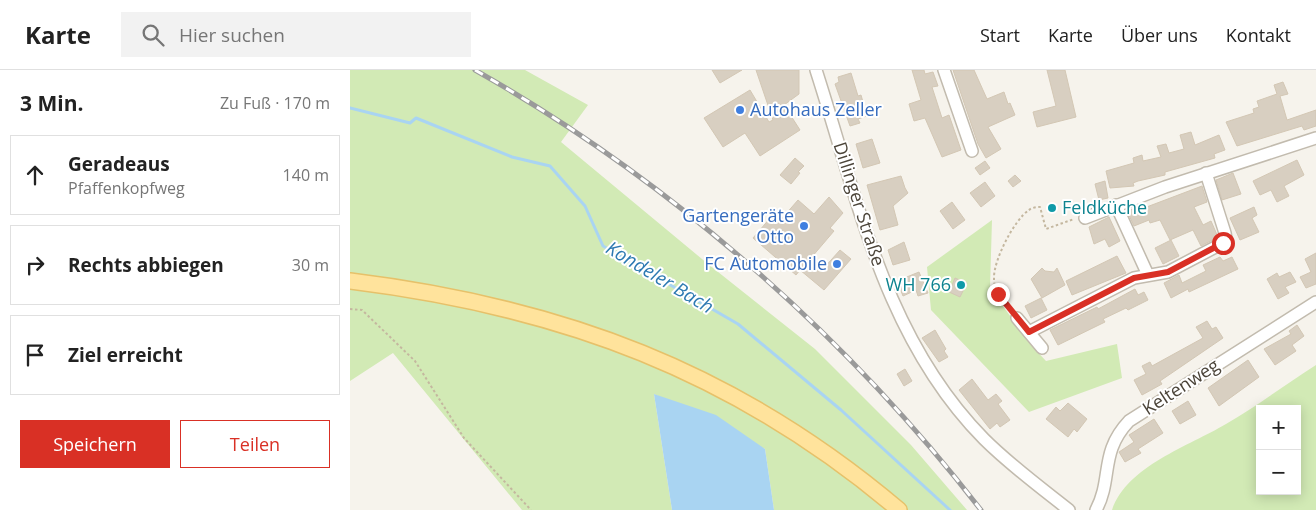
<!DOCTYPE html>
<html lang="de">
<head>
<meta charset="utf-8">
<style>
	:root { --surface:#fff; --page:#f2f2f2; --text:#222; --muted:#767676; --line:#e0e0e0; --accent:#d93025 }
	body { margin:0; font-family:"Open Sans",sans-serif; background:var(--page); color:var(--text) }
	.controls { position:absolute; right:15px; bottom:15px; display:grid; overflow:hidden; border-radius:0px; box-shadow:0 2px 12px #0003 }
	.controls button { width:45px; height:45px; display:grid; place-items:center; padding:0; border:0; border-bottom:1px solid var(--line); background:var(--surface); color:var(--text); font:25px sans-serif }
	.stop { position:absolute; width:15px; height:15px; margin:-11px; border:4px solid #d93025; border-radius:50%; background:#fff }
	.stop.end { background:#d93025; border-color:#fff; box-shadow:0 1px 5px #0008 }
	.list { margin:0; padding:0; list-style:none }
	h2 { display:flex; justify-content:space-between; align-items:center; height:65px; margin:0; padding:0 20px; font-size:21px }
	h2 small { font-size:16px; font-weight:400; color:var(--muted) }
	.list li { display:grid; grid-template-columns:32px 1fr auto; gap:15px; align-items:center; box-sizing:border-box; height:80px; margin:0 10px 10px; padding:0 10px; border:1px solid var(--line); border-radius:0px }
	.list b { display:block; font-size:19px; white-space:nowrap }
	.list p { margin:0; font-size:16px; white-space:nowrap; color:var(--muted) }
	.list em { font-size:16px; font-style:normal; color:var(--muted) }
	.actions { display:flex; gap:10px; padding:15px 20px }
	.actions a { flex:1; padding:11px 0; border:1px solid var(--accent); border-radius:0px; text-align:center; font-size:18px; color:var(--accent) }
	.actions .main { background:var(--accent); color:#fff }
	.icon { flex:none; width:28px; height:28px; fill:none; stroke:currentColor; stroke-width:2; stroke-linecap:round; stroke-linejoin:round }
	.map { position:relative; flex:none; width:966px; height:440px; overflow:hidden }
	header { display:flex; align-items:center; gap:30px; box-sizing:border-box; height:70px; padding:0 25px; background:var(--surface); border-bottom:1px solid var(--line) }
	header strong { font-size:24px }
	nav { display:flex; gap:28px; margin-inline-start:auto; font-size:18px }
	.search { width:350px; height:45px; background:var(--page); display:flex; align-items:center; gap:12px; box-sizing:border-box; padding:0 18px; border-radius:0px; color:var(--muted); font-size:19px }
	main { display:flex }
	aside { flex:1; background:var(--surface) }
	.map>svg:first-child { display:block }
	.green { fill:#d2eab5; fill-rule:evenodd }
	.water { fill:#a9d4f2 }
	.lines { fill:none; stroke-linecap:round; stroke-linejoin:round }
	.stream { stroke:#a9d4f2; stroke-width:3 }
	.building { fill:#d8cfc1; stroke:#d3c7b4 }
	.minor-casing { stroke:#c2bbae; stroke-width:14 }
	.major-casing { stroke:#e6c16a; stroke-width:18 }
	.path { stroke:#c4b79f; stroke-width:2; stroke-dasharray:2.5 2.5; stroke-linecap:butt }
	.minor { stroke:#fff; stroke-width:11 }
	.major { stroke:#ffe39c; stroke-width:15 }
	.rail-casing { stroke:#9a9a9a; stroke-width:5 }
	.rail { stroke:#fff; stroke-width:3; stroke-dasharray:9; stroke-linecap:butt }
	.route { stroke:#d93025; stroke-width:6 }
	.shop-dot { fill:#3f7fe0; stroke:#fff; stroke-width:2 }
	.culture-dot { fill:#0f9aa8; stroke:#fff; stroke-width:2 }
	.labels { text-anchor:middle; stroke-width:4; stroke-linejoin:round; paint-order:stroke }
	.shop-label { font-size:18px; fill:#366cbe; stroke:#fff; text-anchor:end }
	.street-label { font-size:18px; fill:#4b4439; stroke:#fff }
	.culture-label { font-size:18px; fill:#0d838f; stroke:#fff; text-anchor:start }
	.water-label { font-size:19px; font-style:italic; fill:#2e7ab2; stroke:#fff }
</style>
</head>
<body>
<header>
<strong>Karte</strong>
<div class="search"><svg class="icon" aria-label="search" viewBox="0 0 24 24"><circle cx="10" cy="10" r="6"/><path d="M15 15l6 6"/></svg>Hier suchen</div>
<nav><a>Start</a><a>Karte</a><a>Über uns</a><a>Kontakt</a></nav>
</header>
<main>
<aside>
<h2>3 Min.<small>Zu Fuß · 170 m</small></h2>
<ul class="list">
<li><svg class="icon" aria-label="ahead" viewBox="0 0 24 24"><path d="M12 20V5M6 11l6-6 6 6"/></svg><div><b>Geradeaus</b><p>Pfaffenkopfweg</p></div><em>140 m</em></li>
<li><svg class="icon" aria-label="right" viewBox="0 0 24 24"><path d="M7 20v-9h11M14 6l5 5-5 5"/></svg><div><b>Rechts abbiegen</b></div><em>30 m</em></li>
<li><svg class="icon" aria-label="arrive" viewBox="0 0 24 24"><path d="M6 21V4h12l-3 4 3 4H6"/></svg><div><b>Ziel erreicht</b></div></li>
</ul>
<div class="actions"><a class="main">Speichern</a><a>Teilen</a></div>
</aside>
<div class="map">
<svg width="966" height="440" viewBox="0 0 966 440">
	<rect width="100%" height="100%" fill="#f6f3ec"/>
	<g class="green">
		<polygon points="0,0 175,0 238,35 211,72 358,194 465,279 561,375 617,440 424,440 415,379 304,324 322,440 172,440 43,283 0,311"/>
		<polygon points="642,150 640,218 681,275 696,291 767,274 772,308 679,342 581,240 577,197"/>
		<path d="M966,295V440H762C777,396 839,376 876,354C907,336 936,314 966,295ZM910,339H947V421H910Z"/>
	</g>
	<polygon class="water" points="304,324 366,345 415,379 424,440 322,440"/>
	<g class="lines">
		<polyline class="stream" points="0,38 60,53 66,48 162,87 200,96 235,136 253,176 388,254 491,340 600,440"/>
	</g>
	<g class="building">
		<polygon points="362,0 392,0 370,13"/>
		<polygon points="406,0 449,0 449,24 434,35 450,60 410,86 395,63 373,77 354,48 400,20 419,52 423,50"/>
		<polygon points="562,0 574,0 575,4 583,2 588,16 582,17 592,48 599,45 611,80 592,87 575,48 564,51 559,34 571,30"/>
		<polygon points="603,0 624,0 637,29 654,22 658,34 660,33 665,45 638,57 651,79 636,88 628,74"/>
		<polygon points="697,0 715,0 726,47 687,57 683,42 706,36"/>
		<polygon points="501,3 508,26 511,25 517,46 508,49 510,53 500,56 485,14 489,12 488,7"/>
		<polygon points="933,12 938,24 930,26 937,50 966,40 966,56 954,60 952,56 887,76 876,52 904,43 903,39 909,37 907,31 927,24 924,15"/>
		<polygon points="841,62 845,75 869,65 875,80 864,84 865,88 815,102 815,105 788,111 783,113 784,116 760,118 756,101 784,93 783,88 792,85 793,91 811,87 807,76 816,74 819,83 834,79 830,65"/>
		<polygon points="522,69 530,93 513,98 506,74"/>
		<polygon points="445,88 454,96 448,102 450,103 441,114 430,105"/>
		<polygon points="947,90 954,105 934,116 939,126 927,132 921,120 910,125 903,111"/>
		<polygon points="635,91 640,98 630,105 625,98"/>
		<polygon points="883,103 891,124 872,130 866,110"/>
		<polygon points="665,105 671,111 663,117 658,111"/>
		<polygon points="551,106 555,118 558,123 543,136 548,155 530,160 517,115"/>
		<polygon points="755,111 758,128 749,130 745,114"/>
		<polygon points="635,112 645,126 631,137 620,123"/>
		<polygon points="852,116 857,132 844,137 853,155 861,151 868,167 851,176 843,160 820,170 810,150 800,153 799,150 784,156 777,141 793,135 794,138"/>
		<polygon points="479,127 493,143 480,158 484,161 461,188 473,199 490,180 501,189 474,220 450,200 446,205 403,168 421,147 428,153 448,130 464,144"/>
		<polygon points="602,132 615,150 603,159 590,141"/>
		<polygon points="904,137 907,145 902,148 909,162 890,170 880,148"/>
		<polygon points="759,147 770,171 759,177 755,169 744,174 739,157"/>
		<polygon points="821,170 829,186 813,194 805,178"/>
		<polygon points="554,172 560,190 543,195 538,180"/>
		<polygon points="966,183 966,214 956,218 950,207 961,202 955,189"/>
		<polygon points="767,186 776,203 722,225 716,211"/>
		<polygon points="870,187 873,191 882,187 888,199 839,222 838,219 821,228 814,213 829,205 832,213 856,201 853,195"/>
		<polygon points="692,198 695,201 704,202 707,198 715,215 692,228 681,209"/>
		<polygon points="569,202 578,223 568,226 566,220 553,226 547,211"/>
		<polygon points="940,202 946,212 935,217 939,223 928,229 917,209 927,203 929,207"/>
		<polygon points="605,208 617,213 610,227 599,222"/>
		<polygon points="785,219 788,225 794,222 798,230 778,240 776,238 753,249 755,252 708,275 700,260 747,237 748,239"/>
		<polygon points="691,228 697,240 681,248 675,236"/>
		<polygon points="857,251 862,259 866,257 873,268 810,311 812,314 792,325 784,310 796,304 792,296 800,292 802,296 853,268 846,257"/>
		<polygon points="947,255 954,266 942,275 946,281 925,295 914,279 941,264 939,261"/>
		<polygon points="585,260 596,279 594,281 598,287 589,292 572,268"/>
		<polygon points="898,290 909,307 869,336 858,318"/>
		<polygon points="555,299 562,311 554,316 547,304"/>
		<polygon points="622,309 638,330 646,324 652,331 648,334 660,350 650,357 647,353 640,359 609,320"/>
		<polygon points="838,331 846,345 830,354 822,341"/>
		<polygon points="718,333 737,349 727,362 724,359 718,367 696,349 706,337 710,341"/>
		<polygon points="804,349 813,363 788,379 791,383 775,392 769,382 784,372 779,365"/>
	</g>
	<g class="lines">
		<defs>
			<g id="minor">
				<path d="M466,0C508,130 535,269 634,369C660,395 690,417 719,440"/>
				<polyline points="594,0 622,81"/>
				<polyline points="766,135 798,205"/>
				<polyline points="735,148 815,117 966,68"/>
				<polyline points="667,248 692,278"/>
				<polyline points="679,262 784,208 818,202 873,173 876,169 875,163 856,103"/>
				<path d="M746,440C763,408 749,383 779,351L966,232"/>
			</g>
			<path id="major" d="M0,211C211,237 385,301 549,440"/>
		</defs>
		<use href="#minor" class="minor-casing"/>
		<use href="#major" class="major-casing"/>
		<g class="path">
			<polyline points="0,239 12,240 65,291 114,368 181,440"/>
			<path d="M661,240C654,231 644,221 644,209C643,191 664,150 679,140C681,138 686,137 690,137L696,159L724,149"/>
		</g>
		<use href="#minor" class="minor"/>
		<use href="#major" class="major"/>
		<defs>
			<path id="rail" d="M125,0C319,110 494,263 631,440"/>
		</defs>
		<use href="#rail" class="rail-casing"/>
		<use href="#rail" class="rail"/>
	</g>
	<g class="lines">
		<polyline class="route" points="648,224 679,262 784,208 818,202 873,173"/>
	</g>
	<g class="shop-dot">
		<circle cx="390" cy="40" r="5"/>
		<circle cx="454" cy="156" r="5"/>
		<circle cx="487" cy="194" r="5"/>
	</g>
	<g class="culture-dot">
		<circle cx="702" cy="138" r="5"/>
		<circle cx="611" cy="215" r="5"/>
	</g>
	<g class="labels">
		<g class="shop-label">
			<text x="400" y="46" text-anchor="start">Autohaus Zeller</text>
			<text x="444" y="152">Gartengeräte<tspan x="444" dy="21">Otto</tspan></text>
			<text x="477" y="200">FC Automobile</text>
		</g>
		<g class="street-label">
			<text transform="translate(509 134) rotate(72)" y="6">Dillinger Straße</text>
			<text transform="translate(831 317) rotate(-33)" y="6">Keltenweg</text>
		</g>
		<g class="culture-label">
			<text x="712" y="144">Feldküche</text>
			<text x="601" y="221" text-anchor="end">WH 766</text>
		</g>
		<g class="water-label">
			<text transform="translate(310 207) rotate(31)" y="7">Kondeler Bach</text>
		</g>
	</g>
</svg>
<div class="controls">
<button>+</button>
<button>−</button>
</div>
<div class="stop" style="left:873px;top:173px"></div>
<div class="stop end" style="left:648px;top:224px"></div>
</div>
</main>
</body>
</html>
